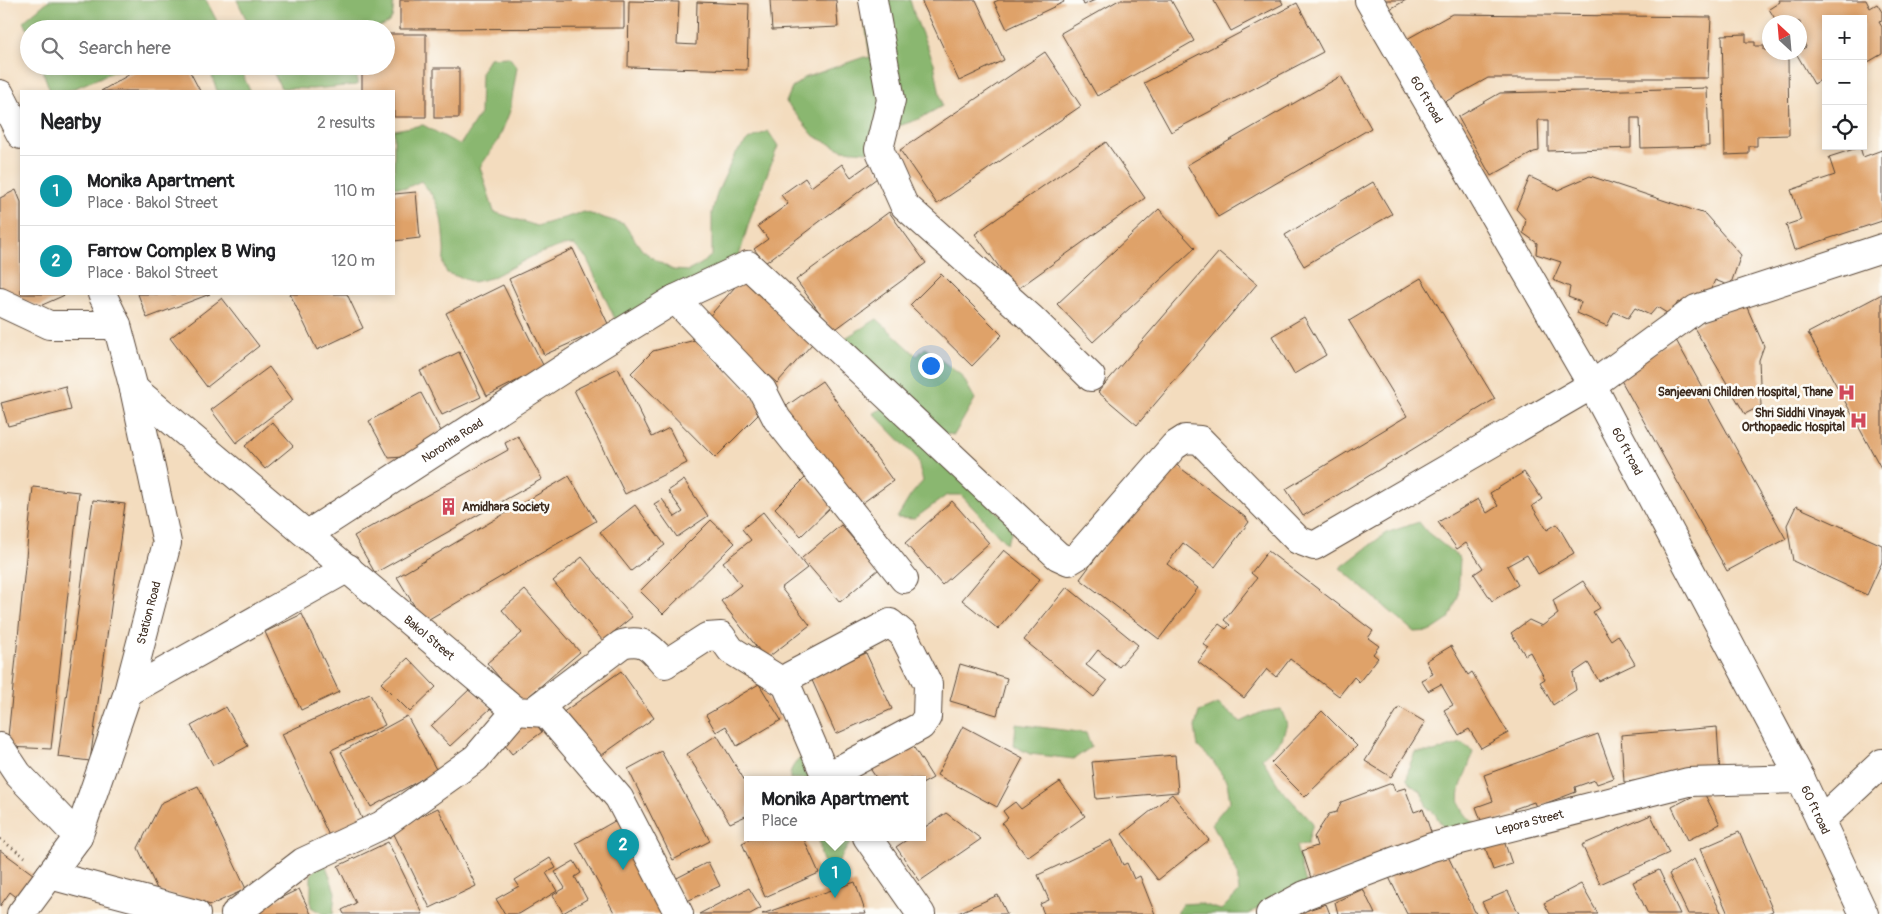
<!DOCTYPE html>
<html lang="en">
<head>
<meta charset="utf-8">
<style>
	:root { --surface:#fff; --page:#f2f2f2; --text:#202124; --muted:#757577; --line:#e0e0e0; --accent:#d1495b }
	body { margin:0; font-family:Pangolin,sans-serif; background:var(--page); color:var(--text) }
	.controls { position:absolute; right:15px; top:15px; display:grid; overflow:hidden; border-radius:0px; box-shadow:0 2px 8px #0003 }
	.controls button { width:45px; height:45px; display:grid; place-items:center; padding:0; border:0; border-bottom:1px solid var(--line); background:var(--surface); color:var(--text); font:25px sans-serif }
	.compass { position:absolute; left:1762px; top:15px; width:45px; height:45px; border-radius:50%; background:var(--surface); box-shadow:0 2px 8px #0003; rotate:334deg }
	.you { position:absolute; left:930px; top:365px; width:18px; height:18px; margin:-12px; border:4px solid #fff; border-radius:50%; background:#1a73e8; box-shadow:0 0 0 8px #1a73e833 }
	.badge { display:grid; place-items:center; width:32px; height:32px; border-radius:50%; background:var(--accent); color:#fff; font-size:16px; font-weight:700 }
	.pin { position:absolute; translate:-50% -41px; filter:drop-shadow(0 1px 2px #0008) }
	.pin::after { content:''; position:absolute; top:26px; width:18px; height:15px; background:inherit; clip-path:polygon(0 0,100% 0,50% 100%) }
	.popup { position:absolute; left:744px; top:776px; width:182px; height:65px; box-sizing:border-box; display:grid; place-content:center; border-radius:0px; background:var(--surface); filter:drop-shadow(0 1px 4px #0005); font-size:16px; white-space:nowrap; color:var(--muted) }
	.popup b { font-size:19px; color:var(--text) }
	.popup::after { content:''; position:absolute; left:50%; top:100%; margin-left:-10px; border:10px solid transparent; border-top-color:var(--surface) }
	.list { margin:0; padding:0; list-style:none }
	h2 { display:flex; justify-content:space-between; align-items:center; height:65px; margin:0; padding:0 20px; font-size:21px }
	h2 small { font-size:16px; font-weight:400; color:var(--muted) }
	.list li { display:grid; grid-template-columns:32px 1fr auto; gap:15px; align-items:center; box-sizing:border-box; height:70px; padding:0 20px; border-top:1px solid var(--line) }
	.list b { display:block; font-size:19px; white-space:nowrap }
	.list p { margin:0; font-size:16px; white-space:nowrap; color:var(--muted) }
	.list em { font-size:16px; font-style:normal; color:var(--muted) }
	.icon { flex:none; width:28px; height:28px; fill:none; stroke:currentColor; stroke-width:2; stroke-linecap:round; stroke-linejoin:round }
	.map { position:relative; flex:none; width:1882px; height:914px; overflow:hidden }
	.search { position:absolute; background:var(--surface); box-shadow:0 2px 8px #0003; left:20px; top:20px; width:375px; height:55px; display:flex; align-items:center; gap:12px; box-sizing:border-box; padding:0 18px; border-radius:28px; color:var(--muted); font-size:19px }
	.panel { position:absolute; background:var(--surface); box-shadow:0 2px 8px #0003; left:20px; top:90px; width:375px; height:205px; border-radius:0px }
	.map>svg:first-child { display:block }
	.forest { fill:#8ab76f; stroke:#627046 }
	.building { fill:#dfa269 }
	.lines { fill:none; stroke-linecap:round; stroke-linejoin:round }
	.minor-casing { stroke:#574536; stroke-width:30 }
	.path { stroke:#574536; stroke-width:3; stroke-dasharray:1 4; stroke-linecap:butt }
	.minor { stroke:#fff; stroke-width:28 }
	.labels { text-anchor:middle; stroke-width:5; stroke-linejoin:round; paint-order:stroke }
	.street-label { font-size:12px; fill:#3b2a1e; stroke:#fdfcf7 }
	.poi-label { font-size:12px; font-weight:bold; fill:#3b2a1e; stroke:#fdfcf7; text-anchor:end }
</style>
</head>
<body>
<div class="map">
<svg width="1882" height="914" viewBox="0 0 1882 914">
	<rect width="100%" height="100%" fill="#fdfcf7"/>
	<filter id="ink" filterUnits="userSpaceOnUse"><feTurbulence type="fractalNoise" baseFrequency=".02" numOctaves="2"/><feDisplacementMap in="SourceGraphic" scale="10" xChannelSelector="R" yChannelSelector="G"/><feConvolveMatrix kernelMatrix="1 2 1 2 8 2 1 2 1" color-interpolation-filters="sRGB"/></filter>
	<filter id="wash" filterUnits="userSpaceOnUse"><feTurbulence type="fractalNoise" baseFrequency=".0096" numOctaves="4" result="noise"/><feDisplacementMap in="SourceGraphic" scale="20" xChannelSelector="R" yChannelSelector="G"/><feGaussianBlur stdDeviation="1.12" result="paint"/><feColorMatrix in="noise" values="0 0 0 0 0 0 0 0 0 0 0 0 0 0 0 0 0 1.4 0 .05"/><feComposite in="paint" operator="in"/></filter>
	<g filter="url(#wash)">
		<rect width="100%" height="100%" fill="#f3dcbe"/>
		<g class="forest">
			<polygon points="49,0 206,0 221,29 29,29 29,33 24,21"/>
			<path d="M237,0H393C394,21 392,24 371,29H251Z"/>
			<polygon points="862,0 910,0 915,17 934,63 942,106 919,119 893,128 867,152 843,150 814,136 786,102 792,88 804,78 864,57 870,58"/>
			<path d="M509,57L517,67L510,111L498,141L480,167L494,212L537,226L584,212L624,224L642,250L657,261L673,270L688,271L701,264L712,255V213L717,193L735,154L748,140L768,131L778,146L751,216L739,256L624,319H615L587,259L574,245L561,246L535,255L491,278L473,282L447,273C441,262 445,259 444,247C442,216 441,204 421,181L406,188L394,187V130L423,125L460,145L480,114L481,73L489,58Z"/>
			<polygon points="41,66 127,66 68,91 50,91"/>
			<polygon points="209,66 239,66 250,91 217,91"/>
			<polygon points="270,66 357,66 357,85 312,89 281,88"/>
			<polygon points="877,319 917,356 925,348 962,376 975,399 954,435 942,433 842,340"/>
			<polygon points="886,407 1014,528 1006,543 961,495 947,495 914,519 897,518 911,495 923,481 917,458 873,413"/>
			<polygon points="1419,522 1427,532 1460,558 1458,597 1449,619 1431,631 1414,632 1340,568 1386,533"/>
			<polygon points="1218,704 1241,722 1262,712 1281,709 1287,724 1282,739 1262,758 1280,788 1313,823 1307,845 1296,846 1306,883 1248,914 1177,914 1182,904 1199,903 1221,910 1239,892 1237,872 1212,823 1230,801 1227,782 1212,760 1198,747 1195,727 1199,712"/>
			<polygon points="1016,724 1086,733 1091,747 1074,759 1030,754 1014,746"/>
			<path d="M1461,743L1473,751C1466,782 1444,801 1477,825L1446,832L1435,814L1427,807L1421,791L1415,788L1407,780L1409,767L1415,752H1434Z"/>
			<path d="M814,750L845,779H790C789,764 802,756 814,750Z"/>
			<polygon points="819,837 854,837 834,868 827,872 821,855"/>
			<polygon points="323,857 335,892 333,914 323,914 311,907 311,875"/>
		</g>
		<g id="blocks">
			<g class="building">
				<polygon points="400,0 624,0 624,28 400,29"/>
				<polygon points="770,0 836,0 838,27 772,30"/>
				<polygon points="921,0 976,0 1004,60 959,81"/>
				<polygon points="999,0 1063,0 1064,2 1007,29 994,2"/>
				<polygon points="1082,0 1095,0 1084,5"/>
				<polygon points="1119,0 1171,0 1194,41 1097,96 1061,33"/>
				<polygon points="1215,0 1281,0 1283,4 1231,31 1214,1"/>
				<polygon points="1385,0 1406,0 1390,9"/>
				<polygon points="1779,0 1866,0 1870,8 1877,4 1882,12 1882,21 1879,22 1882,27 1882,54 1863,65 1863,19 1826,19 1826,81 1824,78 1814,84 1796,53 1806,47 1800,36 1800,22 1777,22 1769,9 1780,2"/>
				<polygon points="629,1 679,2 677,44 696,45 697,2 749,4 747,70 628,67"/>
				<polygon points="1297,3 1323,52 1171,132 1144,83"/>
				<polygon points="1452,14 1711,17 1708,78 1488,78 1443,103 1407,39"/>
				<polygon points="386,34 426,34 426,117 394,117 394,91 362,91 362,66 386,66"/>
				<polygon points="1746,34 1746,42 1755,42 1755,46 1764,46 1764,50 1770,50 1770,52 1780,52 1780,59 1788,59 1789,135 1757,136 1757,146 1749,146 1749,154 1725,155 1722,35"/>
				<polygon points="1045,52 1081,106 937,204 900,150"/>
				<polygon points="144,66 187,66 200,91 101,91"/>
				<rect x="434" y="68" width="25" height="50"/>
				<polygon points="1341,76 1371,128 1218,217 1187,165"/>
				<polygon points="1707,88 1709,146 1641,148 1640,118 1631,118 1631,148 1548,151 1548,120 1538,120 1539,151 1534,152 1491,176 1458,117 1500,93"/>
				<polygon points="1106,142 1145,198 1016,290 975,234"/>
				<polygon points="1860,147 1863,157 1882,150 1882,221 1794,250 1786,225 1801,220 1791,190 1835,175 1829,157"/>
				<polygon points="872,162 881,175 765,263 754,249 768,239 758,226 788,204 781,195 805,178 811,187 842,164 851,177"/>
				<polygon points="1590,176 1705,214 1741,255 1730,286 1715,280 1707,298 1697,293 1690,307 1678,302 1670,315 1657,307 1650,315 1635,308 1628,318 1614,312 1607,326 1577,313 1581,302 1568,297 1570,287 1553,280 1561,262 1536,254 1537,243 1523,233 1526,220 1516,209 1530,177 1558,190"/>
				<polygon points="1373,182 1392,214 1304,266 1285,235"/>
				<polygon points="16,190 21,202 21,294 67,294 40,306 0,294 0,198"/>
				<polygon points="416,192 420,238 394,241 394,194"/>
				<polygon points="1159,209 1195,248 1093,342 1057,304"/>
				<polygon points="889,212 926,263 833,331 796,280"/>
				<polygon points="573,249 609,326 544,355 509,279"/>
				<polygon points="1219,252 1257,284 1137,425 1098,392"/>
				<polygon points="749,271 821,334 777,383 706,320"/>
				<polygon points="941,274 1002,335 972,366 910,305"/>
				<polygon points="1421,278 1495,399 1303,516 1286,489 1407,416 1349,321"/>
				<polygon points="503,285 544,367 487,396 446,313"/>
				<polygon points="138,294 210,294 147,318"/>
				<polygon points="290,294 347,294 363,328 317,350"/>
				<polygon points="1882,294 1882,470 1808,333"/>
				<polygon points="222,298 259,346 207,387 170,338"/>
				<polygon points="1745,303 1764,346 1759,360 1761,406 1745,414 1693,326"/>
				<polygon points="1304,317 1326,355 1294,374 1272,336"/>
				<polygon points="695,340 764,409 715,458 631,373 653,351"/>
				<polygon points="1676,340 1786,539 1727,571 1617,373"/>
				<polygon points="459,352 481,397 442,415 420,371"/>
				<polygon points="269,367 293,400 236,443 211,410"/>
				<polygon points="618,368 652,437 669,428 687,463 625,494 574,390"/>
				<polygon points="822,381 893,481 854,509 782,409"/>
				<polygon points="65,386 71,410 8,426 1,403"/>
				<polygon points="421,393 441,431 416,456 389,458 369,421"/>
				<polygon points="272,422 293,446 265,469 245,446"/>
				<polygon points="518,436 542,479 375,573 354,536 508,450 505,443"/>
				<polygon points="1170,460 1245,517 1249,522 1215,567 1183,543 1167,564 1198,588 1159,639 1080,579"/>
				<polygon points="1524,472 1542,499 1532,506 1547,530 1557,524 1574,553 1538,574 1527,555 1507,566 1518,585 1492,601 1474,574 1483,568 1466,543 1457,549 1438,522 1478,499 1487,513 1498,506 1490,493"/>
				<polygon points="569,476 596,521 424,622 397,577"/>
				<polygon points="805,478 832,506 801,536 775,508"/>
				<polygon points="684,480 708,516 677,537 654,504 662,499 675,517 683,512 668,491"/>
				<polygon points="33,487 79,492 51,749 7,747"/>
				<polygon points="93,500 125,504 90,761 58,757"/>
				<polygon points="952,501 989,543 942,585 905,543"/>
				<polygon points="635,505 665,545 631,571 600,532"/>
				<polygon points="1796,506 1882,545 1882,562 1867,595 1793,561 1787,525"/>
				<polygon points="763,512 807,568 781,588 810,625 766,659 721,601 741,585 723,562 751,540 742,529"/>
				<polygon points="711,520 735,543 663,614 640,591"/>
				<polygon points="841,525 879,569 840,602 802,558"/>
				<polygon points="1004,550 1040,579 998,629 962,600"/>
				<polygon points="1268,551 1373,631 1368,638 1379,646 1373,654 1378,658 1359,682 1354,677 1339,696 1290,659 1276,677 1267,669 1244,698 1198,662 1209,648 1203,644 1219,624 1226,629 1230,625 1224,620 1257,578 1251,573"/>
				<polygon points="582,557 632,617 603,641 553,581"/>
				<polygon points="1583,581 1600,608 1593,612 1611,640 1618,635 1635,664 1599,681 1588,663 1573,673 1576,690 1553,705 1540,682 1545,679 1530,652 1525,655 1511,633 1529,620 1542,626 1558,614 1553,600"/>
				<polygon points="1067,587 1138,645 1119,667 1098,650 1086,665 1107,681 1094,697 1024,640"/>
				<polygon points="525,590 580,652 521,703 487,663 522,633 502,610"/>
				<polygon points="302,614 339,692 301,710 265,632"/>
				<polygon points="1451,646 1468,675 1472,672 1508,733 1481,748 1469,729 1459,735 1444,710 1453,705 1441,684 1428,691 1421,680 1433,674 1426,661"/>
				<polygon points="866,653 892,709 836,734 811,678"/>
				<polygon points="408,658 436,687 410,712 381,683"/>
				<polygon points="960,664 1007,678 997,715 950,701"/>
				<polygon points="621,671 654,718 595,760 562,713"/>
				<polygon points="759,684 781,720 737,746 726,726 716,732 706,715"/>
				<polygon points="471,688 491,708 450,746 431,726"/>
				<polygon points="370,694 385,725 331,750 364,823 330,838 282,734"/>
				<polygon points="226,707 248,746 213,765 191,726"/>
				<polygon points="1399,707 1425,722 1391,777 1365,761"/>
				<polygon points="1322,711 1357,746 1305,797 1271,763"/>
				<polygon points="407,716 437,771 371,807 341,752"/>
				<polygon points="530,716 542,732 512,754 500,739"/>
				<polygon points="963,726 1023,758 997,807 937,775"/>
				<polygon points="1717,727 1720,774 1624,782 1621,735"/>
				<polygon points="1598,734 1614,778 1597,784 1595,780 1575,787 1576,792 1536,807 1534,802 1514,809 1516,814 1483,826 1476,807 1493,801 1484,775"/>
				<polygon points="717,735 748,786 748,815 730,823 687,754"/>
				<polygon points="906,735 933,778 922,784 922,779 877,779 865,761"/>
				<polygon points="661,751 710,841 673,860 628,769"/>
				<polygon points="1175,755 1178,792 1096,799 1092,762"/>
				<polygon points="1060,782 1085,816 1027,857 1002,823 1008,818 1003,811 1015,802 1021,809"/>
				<polygon points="1392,783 1395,791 1405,788 1414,812 1423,809 1433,838 1312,881 1302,851 1317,846 1314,837 1329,814 1337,812 1341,802"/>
				<polygon points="198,786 246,889 211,905 158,891 138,848 161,803"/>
				<polygon points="1703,791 1720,824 1688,840 1672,807"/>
				<polygon points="1172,794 1209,840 1158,880 1122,834"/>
				<polygon points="438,808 476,886 430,908 392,830"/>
				<polygon points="946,813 981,839 920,881 896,847 911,837 922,837 922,829"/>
				<polygon points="627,814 664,914 615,914 576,843"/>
				<polygon points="1651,815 1669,853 1600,884 1582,845"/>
				<polygon points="1739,832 1773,911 1765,914 1728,914 1700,849"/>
				<polygon points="755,837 803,837 819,873 765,897 742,843"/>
				<polygon points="1503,838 1512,864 1493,870 1484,844"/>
				<polygon points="1112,840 1123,865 1127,863 1134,879 1140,876 1155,914 1044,914 1040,904 1049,900 1038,875"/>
				<polygon points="388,842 423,914 344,914 342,910 356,903 338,866"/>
				<polygon points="1443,846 1476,914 1407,914 1387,873"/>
				<polygon points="0,850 37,877 20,900 10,892 0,906"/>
				<polygon points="550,858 556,868 546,873 557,891 519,914 505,914 496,899 519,886 515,880"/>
				<polygon points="1694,859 1722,914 1688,914 1669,874"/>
				<polygon points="574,861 581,873 575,877 587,899 563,913 553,895 565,888 555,872"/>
				<polygon points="708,862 720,886 687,901 675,879"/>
				<polygon points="1659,870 1680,914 1648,914 1633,882"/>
				<polygon points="855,882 866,914 762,914"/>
				<polygon points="1581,884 1598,914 1550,914 1544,903"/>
				<polygon points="749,888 761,908 750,914 699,914"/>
				<polygon points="299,889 311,914 260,914 258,909"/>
				<polygon points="1363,889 1375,914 1338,914 1335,902"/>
				<polygon points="1508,891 1519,914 1488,914 1482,902"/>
				<polygon points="998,895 1007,914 956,914"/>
				<polygon points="1326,904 1330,914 1296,914"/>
			</g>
		</g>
	</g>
	<g filter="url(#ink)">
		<use href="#blocks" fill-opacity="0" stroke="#574536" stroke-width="1"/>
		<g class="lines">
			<defs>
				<g id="minor">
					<polyline points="873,0 891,100 879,149 904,205 1032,319 1091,377"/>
					<path id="s1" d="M1369,0L1592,385L1801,779L1864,914"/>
					<polyline points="0,94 21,135"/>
					<polyline points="675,299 748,265 1058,556 1069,561 1079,555 1174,446 1185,439 1200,440 1298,540 1314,546 1592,385 1696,309 1882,248"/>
					<polyline points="0,302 49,325 117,325"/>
					<path id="s2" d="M134,389L516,711L546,713L619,798L679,914"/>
					<path id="s3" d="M308,534L597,347L675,299L762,390L777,419L904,579"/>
					<polyline points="128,692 348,568"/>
					<path d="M532,712L622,644C645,638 651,648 665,664L707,637L721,636L731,650L786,684"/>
					<polyline points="0,747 18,774 78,837"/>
					<polyline points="826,777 921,726 927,717 928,684 903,634 890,623 790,676 786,684 826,777 827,779"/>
					<polyline points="1821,820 1882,763"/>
					<polyline points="867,837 921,914"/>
					<polyline points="50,875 196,914"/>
					<path id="s4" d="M21,914L78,837L128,692L167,543L134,389L117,325L102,294"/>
					<polyline points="235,914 303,862 382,825 476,758 516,711"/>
					<path id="s5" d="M1270,914L1305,895L1432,847L1688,782L1801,779"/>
				</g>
			</defs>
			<use href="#minor" class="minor-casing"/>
			<polyline class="path" points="0,839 25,857"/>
			<use href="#minor" class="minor"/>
		</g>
	</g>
	<defs>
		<symbol id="hospital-bare" viewBox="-9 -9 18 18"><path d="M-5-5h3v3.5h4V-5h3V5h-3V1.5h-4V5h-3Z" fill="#d1495b" stroke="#fdfcf7" stroke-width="2.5" paint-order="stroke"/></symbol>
		<symbol id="building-bare" viewBox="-9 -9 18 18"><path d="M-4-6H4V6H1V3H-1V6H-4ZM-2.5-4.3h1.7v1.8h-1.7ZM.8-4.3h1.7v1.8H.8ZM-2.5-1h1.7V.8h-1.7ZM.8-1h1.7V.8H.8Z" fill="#d1495b" stroke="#fdfcf7" stroke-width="2.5" paint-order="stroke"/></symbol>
	</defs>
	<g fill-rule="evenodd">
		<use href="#hospital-bare" x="1834" y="380" width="25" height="25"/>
		<use href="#hospital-bare" x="1846" y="408" width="25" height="25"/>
		<use href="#building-bare" x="436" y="494" width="25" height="25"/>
	</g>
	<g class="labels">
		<g class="street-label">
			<text dy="4" stroke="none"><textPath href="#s1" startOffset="115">60 ft road</textPath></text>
			<text dy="4" stroke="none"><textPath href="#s3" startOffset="172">Noronha Road</textPath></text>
			<text dy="4" stroke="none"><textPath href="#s1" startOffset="520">60 ft road</textPath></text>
			<text dy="4" stroke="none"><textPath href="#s4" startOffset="331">Station Road</textPath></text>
			<text dy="4" stroke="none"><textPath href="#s2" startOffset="386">Bakol Street</textPath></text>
			<text dy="4" stroke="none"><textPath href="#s1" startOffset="925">60 ft road</textPath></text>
			<text dy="4" stroke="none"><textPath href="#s5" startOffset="276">Lepora Street</textPath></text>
		</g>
		<g class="poi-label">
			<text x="1833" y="396">Sanjeevani Children Hospital, Thane</text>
			<text x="1845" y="417">Shri Siddhi Vinayak<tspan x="1845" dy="14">Orthopaedic Hospital</tspan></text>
			<text x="462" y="511" text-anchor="start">Amidhara Society</text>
		</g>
	</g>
</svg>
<div class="controls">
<button>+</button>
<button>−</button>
<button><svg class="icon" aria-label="locate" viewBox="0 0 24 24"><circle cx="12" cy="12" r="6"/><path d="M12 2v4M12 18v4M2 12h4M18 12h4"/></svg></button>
</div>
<svg class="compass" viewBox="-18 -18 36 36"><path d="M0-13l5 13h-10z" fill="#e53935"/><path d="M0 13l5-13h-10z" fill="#757577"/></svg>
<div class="you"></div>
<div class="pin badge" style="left:835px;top:898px;background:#0f9aa8">1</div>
<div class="popup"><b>Monika Apartment</b>Place</div>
<div class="pin badge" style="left:623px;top:870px;background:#0f9aa8">2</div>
<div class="search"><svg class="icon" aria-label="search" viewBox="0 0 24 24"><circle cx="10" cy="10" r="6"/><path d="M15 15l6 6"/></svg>Search here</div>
<section class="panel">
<h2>Nearby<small>2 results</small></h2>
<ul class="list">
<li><span class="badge" style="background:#0f9aa8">1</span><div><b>Monika Apartment</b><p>Place · Bakol Street</p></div><em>110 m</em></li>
<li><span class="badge" style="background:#0f9aa8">2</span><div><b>Farrow Complex B Wing</b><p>Place · Bakol Street</p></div><em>120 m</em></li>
</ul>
</section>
</div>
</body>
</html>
